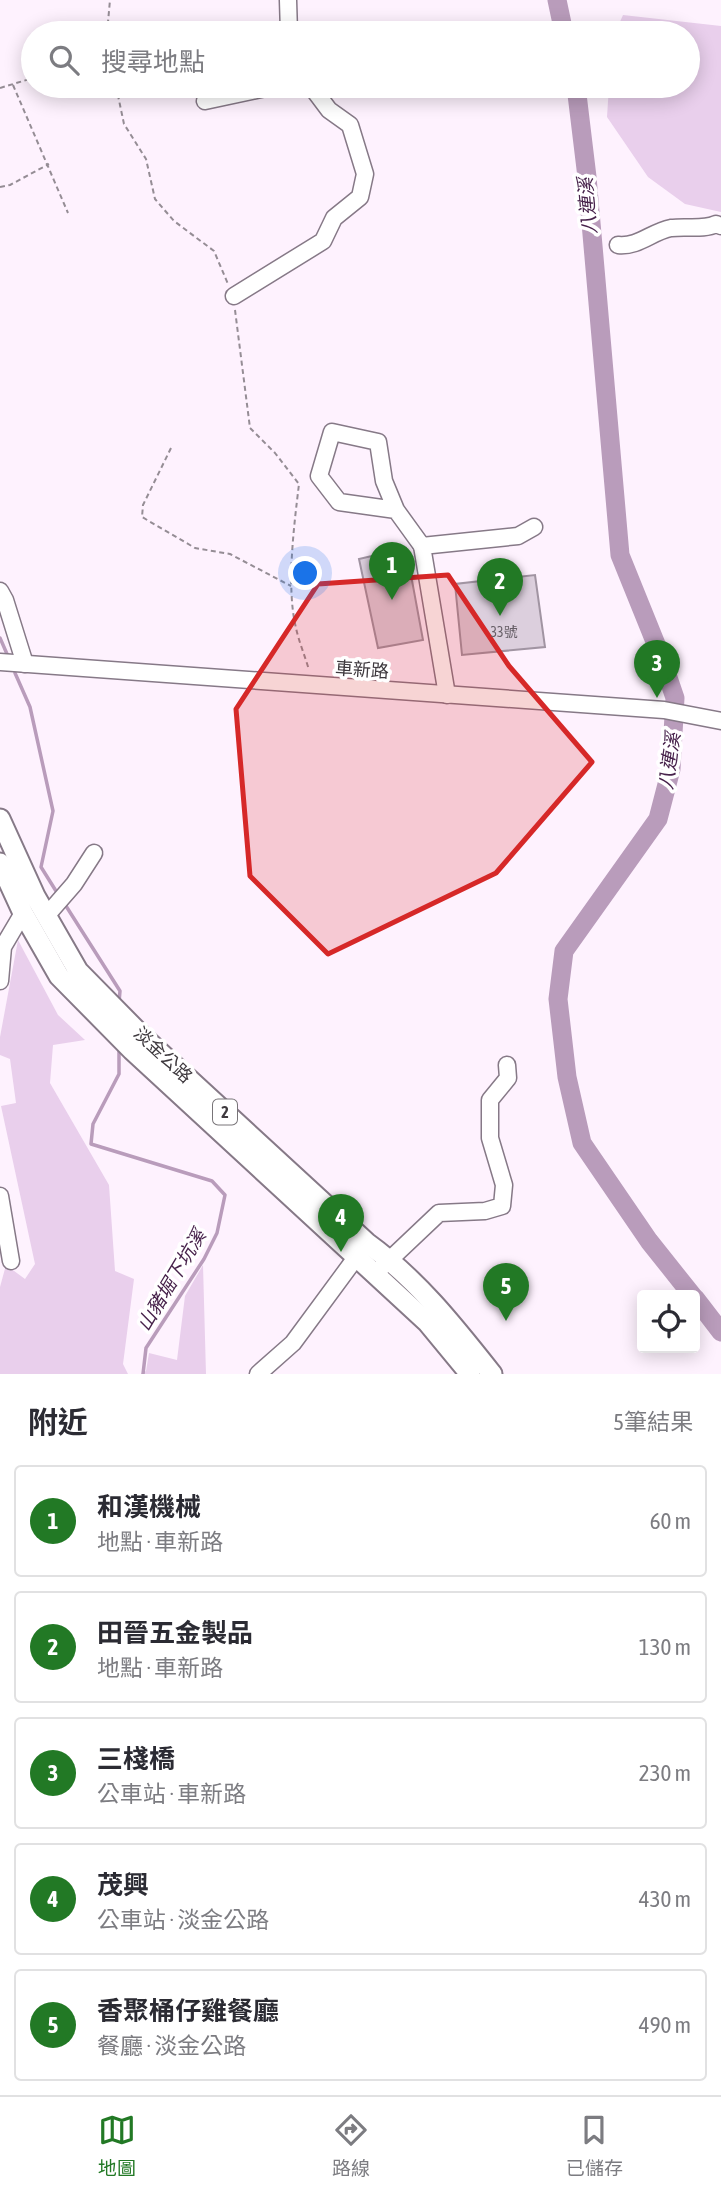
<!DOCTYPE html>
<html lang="zh-TW">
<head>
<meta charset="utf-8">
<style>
	:root { --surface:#fff; --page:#f2f2f3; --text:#2b2b33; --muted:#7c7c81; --line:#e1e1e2; --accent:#227925 }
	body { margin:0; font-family:"Asap Condensed","Noto Sans TC",sans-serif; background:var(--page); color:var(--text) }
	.controls { position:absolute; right:21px; bottom:21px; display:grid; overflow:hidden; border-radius:7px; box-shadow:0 4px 18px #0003 }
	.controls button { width:63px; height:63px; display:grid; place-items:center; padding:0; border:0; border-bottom:2px solid var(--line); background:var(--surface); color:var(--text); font:35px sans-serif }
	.you { position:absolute; left:306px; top:574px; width:24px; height:24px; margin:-18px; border:5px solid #fff; border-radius:50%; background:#1a73e8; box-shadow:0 0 0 10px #1a73e833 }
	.badge { display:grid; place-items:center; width:46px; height:46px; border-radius:50%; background:var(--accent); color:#fff; font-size:23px; font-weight:700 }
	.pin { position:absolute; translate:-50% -58px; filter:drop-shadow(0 2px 4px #0008) }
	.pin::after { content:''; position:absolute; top:37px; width:24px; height:21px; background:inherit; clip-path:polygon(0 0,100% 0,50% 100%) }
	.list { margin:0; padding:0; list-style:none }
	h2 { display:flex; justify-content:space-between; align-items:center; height:91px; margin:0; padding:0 28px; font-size:30px }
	h2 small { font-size:23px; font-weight:400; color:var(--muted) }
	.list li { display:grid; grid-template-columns:46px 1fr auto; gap:21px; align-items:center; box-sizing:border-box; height:112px; margin:0 14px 14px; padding:0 14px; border:2px solid var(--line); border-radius:7px }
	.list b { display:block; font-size:26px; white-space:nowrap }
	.list p { margin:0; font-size:23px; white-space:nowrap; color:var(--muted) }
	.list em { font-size:23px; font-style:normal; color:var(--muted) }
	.icon { flex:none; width:38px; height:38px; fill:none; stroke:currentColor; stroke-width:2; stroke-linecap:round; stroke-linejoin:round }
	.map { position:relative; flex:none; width:721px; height:1374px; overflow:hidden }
	.search { position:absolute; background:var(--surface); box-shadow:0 4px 18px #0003; left:21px; right:21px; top:21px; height:77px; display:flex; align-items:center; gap:18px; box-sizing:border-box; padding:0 24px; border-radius:38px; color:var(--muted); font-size:26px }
	.sheet { height:721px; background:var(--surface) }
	nav { display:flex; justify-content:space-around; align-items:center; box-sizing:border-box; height:98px; border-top:2px solid var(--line); background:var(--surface); font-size:19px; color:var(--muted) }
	nav a { display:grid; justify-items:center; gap:4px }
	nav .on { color:var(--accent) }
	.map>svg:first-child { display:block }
	.green { fill:#e9cfec }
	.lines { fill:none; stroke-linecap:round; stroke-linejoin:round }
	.stream { stroke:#b99cbb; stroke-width:3.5 }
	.river { stroke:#b99cbb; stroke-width:19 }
	.building { fill:#dccfdd; stroke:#a194a2; stroke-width:2 }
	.minor-casing { stroke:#867987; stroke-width:19 }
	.major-casing { stroke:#867987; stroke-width:23 }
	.path { stroke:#958d95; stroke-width:2; stroke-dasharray:5 3.5; stroke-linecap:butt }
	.minor { stroke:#fff; stroke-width:16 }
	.major { stroke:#fff; stroke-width:19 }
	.marked { fill:#d62828; fill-opacity:0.2; stroke:#d62828; stroke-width:5; stroke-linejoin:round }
	.labels { text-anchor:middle; stroke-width:7; stroke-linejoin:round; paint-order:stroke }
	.number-label { font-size:14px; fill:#665e66 }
	.shield { fill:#fff; stroke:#787478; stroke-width:2 }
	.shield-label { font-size:16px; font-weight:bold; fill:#3e393e }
	.street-label { font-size:18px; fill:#3e393e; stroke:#fff }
	.water-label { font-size:19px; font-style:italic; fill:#47224b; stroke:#fff }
</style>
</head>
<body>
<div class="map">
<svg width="721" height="1374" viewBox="0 0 721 1374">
	<rect width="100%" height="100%" fill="#fef2fe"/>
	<g class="green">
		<polygon points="623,15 721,26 721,212 685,204 648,177 607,117 609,86 688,86 688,33 615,33"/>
		<polygon points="18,940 58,1015 85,1040 53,1045 50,1083 109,1185 115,1271 134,1279 123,1364 128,1374 0,1374 0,1287 6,1265 25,1279 35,1264 1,1106 16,1103 10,1059 0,1055 0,1037"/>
		<polygon points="203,1265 206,1374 141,1374 146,1371 149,1353 177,1360 185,1296"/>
	</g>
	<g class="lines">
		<g class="stream">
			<polyline points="0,638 7,654"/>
			<polyline points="15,673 30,707 53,811 41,867 56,891"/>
			<polyline points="66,906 120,991 119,1002"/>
			<polyline points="119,1049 119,1074 93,1124 91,1144 212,1181 225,1195 217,1233 204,1259 146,1348 143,1374"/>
		</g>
		<g class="river">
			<polyline points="557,0 564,33"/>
			<polyline points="576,86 587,177 620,555 660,654 675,698 671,769 658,819 564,951 558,999 567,1077 582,1143 649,1241 692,1295"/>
			<polyline points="695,1298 721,1332"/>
		</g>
	</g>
	<g class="building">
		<polygon points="406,548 423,640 378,648 359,559"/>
		<polygon points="535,575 545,647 462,655 455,584"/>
	</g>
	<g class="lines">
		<defs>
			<g id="minor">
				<polyline points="288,0 289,33"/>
				<polyline points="205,101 275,86"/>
				<path d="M618,245C639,247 651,232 671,228C686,226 704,230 716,224L721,226"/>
				<polyline points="234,296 323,241 334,218 360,197 365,174 350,125 329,110 311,86"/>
				<polyline points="396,510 339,502 319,476 332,432 378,442 384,481 396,510 422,546"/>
				<polyline points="0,591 5,600 25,664"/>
				<polyline points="0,662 664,710 721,721"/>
				<polyline points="447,695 422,546 518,536 534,527"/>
				<polyline points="47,915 74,884 94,853"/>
				<polyline points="0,981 3,947 23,913"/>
				<polyline points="0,1196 11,1261"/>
				<polyline points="382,1267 439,1213 485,1211 502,1206 504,1185 490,1138 490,1100 508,1078 507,1065"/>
				<polyline points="258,1374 293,1343 363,1248"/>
			</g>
			<g id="major">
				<path d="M0,819L35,896L78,971L143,1037L367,1243C417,1279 454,1326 492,1374"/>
				<polyline points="0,863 23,913 59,976 132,1050 427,1322 470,1374"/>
			</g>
		</defs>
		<use href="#minor" class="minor-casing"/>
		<use href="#major" class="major-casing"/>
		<g class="path">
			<polyline points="107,33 110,0"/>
			<polyline points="13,85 68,213"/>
			<polyline points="116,86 124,124 146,159 155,199 174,221 214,251 228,284"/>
			<polyline points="0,88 33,78"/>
			<polyline points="0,187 10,185 49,164"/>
			<path d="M235,310L250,428L275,453L299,484C294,526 286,587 296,628C299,642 305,656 309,670"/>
			<polyline points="171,448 143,505 142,517 195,548 230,554 291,586"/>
		</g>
		<use href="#minor" class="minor"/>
		<use href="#major" class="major"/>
	</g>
	<path class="marked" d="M448,575L509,666L592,762L496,873L328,954L250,876L236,709L318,584Z"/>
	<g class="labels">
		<g class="number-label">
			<text x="504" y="637">33號</text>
		</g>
		<rect class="shield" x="213" y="1099.5" width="24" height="25" rx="5"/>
		<g class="shield-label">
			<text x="225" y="1118">2</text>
		</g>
		<g class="street-label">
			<text transform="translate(362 670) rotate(4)" y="6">車新路</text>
			<text transform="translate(163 1055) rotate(43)" y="6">淡金公路</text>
		</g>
		<g class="water-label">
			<text transform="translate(587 206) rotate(-95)" y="7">八連溪</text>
			<text transform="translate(669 761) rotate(-82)" y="7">八連溪</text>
			<text transform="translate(171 1280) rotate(-59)" y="7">山豬堀下坑溪</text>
		</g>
	</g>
</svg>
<div class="controls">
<button><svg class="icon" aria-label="locate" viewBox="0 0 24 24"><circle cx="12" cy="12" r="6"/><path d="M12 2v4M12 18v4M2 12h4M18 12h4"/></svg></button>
</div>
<div class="you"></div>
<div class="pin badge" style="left:392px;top:600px">1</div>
<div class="pin badge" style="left:500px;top:616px">2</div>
<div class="pin badge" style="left:657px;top:698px">3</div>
<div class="pin badge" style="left:341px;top:1252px">4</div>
<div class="pin badge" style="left:506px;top:1321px">5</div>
<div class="search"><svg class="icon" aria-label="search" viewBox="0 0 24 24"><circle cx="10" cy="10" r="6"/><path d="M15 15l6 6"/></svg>搜尋地點</div>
</div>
<section class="sheet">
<h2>附近<small>5筆結果</small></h2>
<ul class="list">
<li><span class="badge">1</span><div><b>和漢機械</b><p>地點 · 車新路</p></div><em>60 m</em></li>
<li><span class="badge">2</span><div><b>田晉五金製品</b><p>地點 · 車新路</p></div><em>130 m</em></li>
<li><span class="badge">3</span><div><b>三棧橋</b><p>公車站 · 車新路</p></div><em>230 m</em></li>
<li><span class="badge">4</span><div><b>茂興</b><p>公車站 · 淡金公路</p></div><em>430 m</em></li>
<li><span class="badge">5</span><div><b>香聚桶仔雞餐廳</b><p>餐廳 · 淡金公路</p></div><em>490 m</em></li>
</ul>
</section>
<nav>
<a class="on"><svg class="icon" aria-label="map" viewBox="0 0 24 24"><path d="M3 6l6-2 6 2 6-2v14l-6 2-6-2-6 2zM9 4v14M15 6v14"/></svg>地圖</a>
<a><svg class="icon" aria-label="directions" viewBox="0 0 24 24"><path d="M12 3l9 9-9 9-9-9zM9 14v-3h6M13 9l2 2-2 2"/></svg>路線</a>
<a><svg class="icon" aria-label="saved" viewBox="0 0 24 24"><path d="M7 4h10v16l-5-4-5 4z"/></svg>已儲存</a>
</nav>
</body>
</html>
